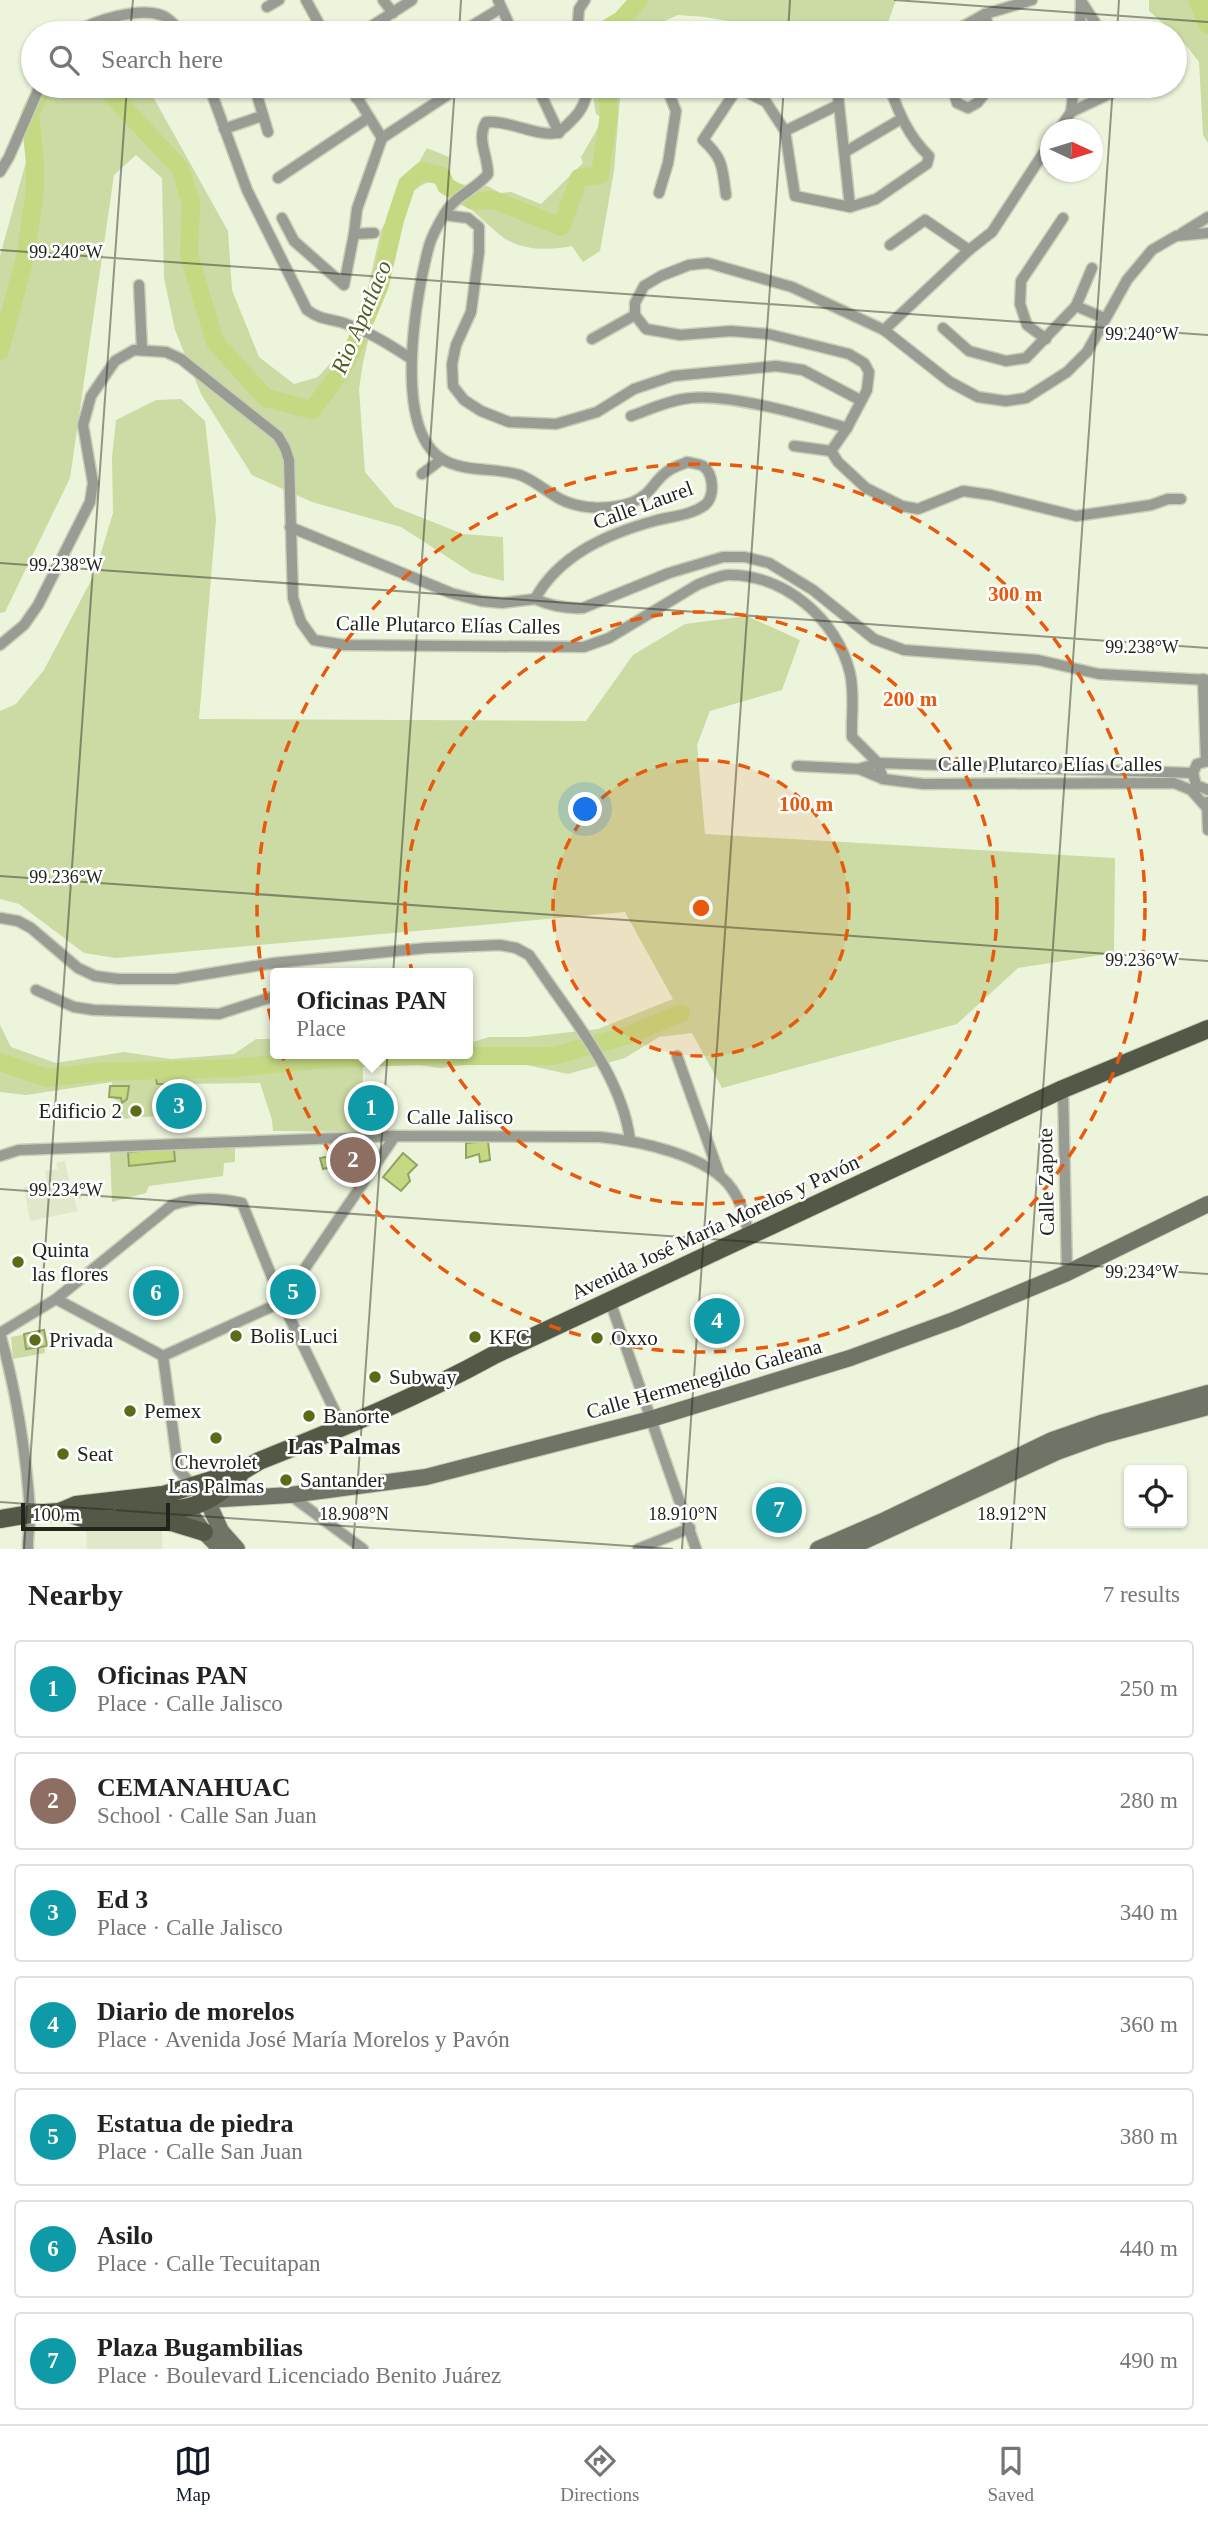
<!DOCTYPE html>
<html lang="en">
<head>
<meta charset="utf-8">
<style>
	:root { --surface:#fff; --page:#f6f6f6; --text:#222; --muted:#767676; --line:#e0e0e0; --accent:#111827 }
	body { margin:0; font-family:Georgia,serif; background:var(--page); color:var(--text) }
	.controls { position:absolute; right:21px; bottom:21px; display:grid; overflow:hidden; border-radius:7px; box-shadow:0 2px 5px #0004 }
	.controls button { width:63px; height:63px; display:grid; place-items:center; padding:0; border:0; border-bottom:2px solid var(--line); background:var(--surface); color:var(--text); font:35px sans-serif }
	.compass { position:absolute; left:1040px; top:119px; width:63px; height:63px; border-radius:50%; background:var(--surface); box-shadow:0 2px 5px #0004; rotate:94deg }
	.scale { position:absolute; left:21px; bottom:18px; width:149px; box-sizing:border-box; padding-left:7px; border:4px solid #21241b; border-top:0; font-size:19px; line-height:24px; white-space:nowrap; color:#21241b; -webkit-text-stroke:5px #fff; paint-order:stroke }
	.you { position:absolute; left:586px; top:810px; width:24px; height:24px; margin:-18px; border:5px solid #fff; border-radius:50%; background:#1a73e8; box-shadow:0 0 0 10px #1a73e833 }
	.badge { display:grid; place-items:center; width:46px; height:46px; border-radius:50%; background:var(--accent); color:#fff; font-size:23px; font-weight:700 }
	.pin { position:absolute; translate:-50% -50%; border:4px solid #fff; box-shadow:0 2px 7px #0006 }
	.popup { position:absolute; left:270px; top:968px; width:203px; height:91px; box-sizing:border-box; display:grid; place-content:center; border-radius:7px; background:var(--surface); filter:drop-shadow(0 2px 5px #0005); font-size:23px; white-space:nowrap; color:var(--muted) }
	.popup b { font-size:26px; color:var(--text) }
	.popup::after { content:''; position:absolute; left:50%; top:100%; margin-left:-14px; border:14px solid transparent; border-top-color:var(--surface) }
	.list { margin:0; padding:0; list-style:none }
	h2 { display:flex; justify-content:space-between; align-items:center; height:91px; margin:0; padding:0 28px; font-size:30px }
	h2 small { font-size:23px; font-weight:400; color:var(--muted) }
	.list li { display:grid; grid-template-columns:46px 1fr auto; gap:21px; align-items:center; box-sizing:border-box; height:98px; margin:0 14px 14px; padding:0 14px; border:2px solid var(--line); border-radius:7px }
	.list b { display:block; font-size:26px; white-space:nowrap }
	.list p { margin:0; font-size:23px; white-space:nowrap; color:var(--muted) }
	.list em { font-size:23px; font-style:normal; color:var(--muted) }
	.icon { flex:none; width:38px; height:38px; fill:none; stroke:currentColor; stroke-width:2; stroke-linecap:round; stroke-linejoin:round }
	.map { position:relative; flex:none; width:1208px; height:1549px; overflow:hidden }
	.search { position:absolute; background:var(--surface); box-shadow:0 2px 5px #0004; left:21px; right:21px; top:21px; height:77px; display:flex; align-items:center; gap:18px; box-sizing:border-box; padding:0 24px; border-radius:38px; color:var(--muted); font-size:26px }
	.sheet { height:875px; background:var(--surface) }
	nav { display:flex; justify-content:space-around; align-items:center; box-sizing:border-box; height:98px; border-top:2px solid var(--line); background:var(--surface); font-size:19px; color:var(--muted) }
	nav a { display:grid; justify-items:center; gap:4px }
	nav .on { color:var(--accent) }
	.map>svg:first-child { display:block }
	.built { fill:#e0e8c9 }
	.green { fill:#ccdaa3 }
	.water { fill:#c5d983; stroke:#94a364; stroke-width:2 }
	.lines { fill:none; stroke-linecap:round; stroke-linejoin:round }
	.river { stroke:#c5d983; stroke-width:18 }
	.street-casing { stroke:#c8cfb9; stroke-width:13 }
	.secondary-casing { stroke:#c8cfb9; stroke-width:18 }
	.primary-casing { stroke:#c8cfb9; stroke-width:20 }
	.street { stroke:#999c92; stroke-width:10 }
	.secondary { stroke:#707466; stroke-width:16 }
	.primary { stroke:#535847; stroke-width:18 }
	.ticks { fill:none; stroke:#21241b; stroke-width:2; stroke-opacity:0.45 }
	.ring { fill:none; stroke:#e8590c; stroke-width:3.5; stroke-dasharray:12 9 }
	.poi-dot { fill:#5c6c16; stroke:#fff; stroke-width:2.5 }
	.labels { text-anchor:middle; stroke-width:5; stroke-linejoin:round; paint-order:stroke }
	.street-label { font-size:21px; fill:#21241b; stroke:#fff }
	.poi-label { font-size:21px; fill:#21241b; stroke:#fff; text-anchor:start }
	.water-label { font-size:23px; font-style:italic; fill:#525f22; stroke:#fff }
	.neighbourhood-label { font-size:23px; font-weight:bold; fill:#21241b; stroke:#fff }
	.ticks-label { font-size:18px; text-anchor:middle; fill:#21241b; stroke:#fff; stroke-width:5; stroke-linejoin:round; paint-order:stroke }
	.centre { fill:#e8590c; stroke:#fff; stroke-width:3.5 }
	.ring-label { font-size:21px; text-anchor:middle; font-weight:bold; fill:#e8590c; stroke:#fff; stroke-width:5; stroke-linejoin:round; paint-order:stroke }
</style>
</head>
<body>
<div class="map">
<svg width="1208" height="1549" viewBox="0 0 1208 1549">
	<rect width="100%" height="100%" fill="#edf4dc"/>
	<g class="built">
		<polygon points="65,1161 70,1186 80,1185 82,1199 74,1199 78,1211 30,1221 24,1187 47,1182 45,1171 58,1169 56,1163"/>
		<polygon points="162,1523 162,1549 87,1549 86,1527"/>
	</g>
	<g class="green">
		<polygon points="631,0 896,0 887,25 868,33 788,33 784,31 705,17 678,15 638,33 598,33 617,17"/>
		<polygon points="1149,0 1208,0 1208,143 1203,135 1199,62 1181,39 1149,11"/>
		<path d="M52,86H147L228,231L232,290L259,357L294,384L318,377L346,346L360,323L381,230L427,148L449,157L448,181L455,184L488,186L500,193L511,192L541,204L583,163L581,157L603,119L596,114L591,86H621L614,171L600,251L583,262L572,246C551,250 529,251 509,241C491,232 447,179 427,183C420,185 414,191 409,195L375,311L363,363L359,389L365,472L395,507L463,534L503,537L504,581L472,573L401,527L312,502L252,475L201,394L175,330L164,278L162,178L136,155L114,175L70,478L5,612L0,613V256L41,107Z"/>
		<polygon points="181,399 205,421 216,519 199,719 586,721 633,655 685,624 747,616 800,640 782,690 710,711 697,745 705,834 1115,858 1114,953 1018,968 957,1024 722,1088 692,1033 659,1037 625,1058 568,1074 503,1060 441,1068 368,1059 363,1065 362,1119 360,1132 273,1131 272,1120 260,1083 184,1084 185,1114 120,1119 119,1102 113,1098 112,1082 26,1095 0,1092 0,1025 11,1047 56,1063 124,1052 171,1059 234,1054 256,1039 275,1039 275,1054 467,1054 467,1044 489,1037 527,1037 598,1029 673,999 625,912 116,958 84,953 19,904 0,899 0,711 16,704 44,670 95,573 113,513 112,457 116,420 156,400"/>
		<polygon points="235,1143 235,1162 224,1163 223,1176 149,1186 146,1193 112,1202 110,1153"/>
		<polygon points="42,1331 45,1353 13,1359 11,1337"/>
	</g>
	<g class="water">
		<polygon points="155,1072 177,1072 178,1088 170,1088 169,1084 157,1084"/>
		<polygon points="110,1086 129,1086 127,1099 122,1103 121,1098 109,1097"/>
		<polygon points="488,1141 490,1160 480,1162 479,1154 466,1158 466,1143"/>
		<polygon points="174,1148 175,1161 129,1166 128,1152"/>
		<polygon points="403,1153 417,1165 408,1174 410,1181 401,1191 383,1177"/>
		<polygon points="345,1154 346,1164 323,1169 320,1158"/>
		<polygon points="44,1330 47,1346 26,1349 24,1334"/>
	</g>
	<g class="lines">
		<g class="river">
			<polyline points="1197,0 1208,25"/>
			<polyline points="605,33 606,29 621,20 639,0"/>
			<polyline points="103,86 180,168 191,202 189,255 215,342 266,398 312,410 342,370 354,347 380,285 395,220 407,184 422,171 442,176 446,186 473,201 494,200 561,227 579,178 600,175 609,114 606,86"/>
			<polyline points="0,351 26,254 35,189 35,163 30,114 38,98"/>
			<polyline points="0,1062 47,1078 98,1072 234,1068 327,1059 423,1056 553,1056 629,1035 681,1013"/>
		</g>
		<defs>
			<g id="street">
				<polyline points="306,0 324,33"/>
				<polyline points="383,0 393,13"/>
				<polyline points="498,0 513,33"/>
				<polyline points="1081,1 1102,33"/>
				<polyline points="267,7 279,0"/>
				<polyline points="985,14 990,33"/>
				<path d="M75,33C94,20 139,7 161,15C169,17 177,28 183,33"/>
				<polyline points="361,33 412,0"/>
				<polyline points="460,33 501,8"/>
				<polyline points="577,33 579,9 585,0"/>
				<polyline points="951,33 985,14 1032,0"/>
				<polyline points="1080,33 1081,0"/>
				<path d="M209,86L247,190L307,310C324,322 332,318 349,325C371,333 390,345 410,358"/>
				<polyline points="350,86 382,138"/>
				<polyline points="537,86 559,133"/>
				<path d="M588,86C586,100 583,109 573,119C568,124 562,131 556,133C538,137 509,120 486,122C476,140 488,155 488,174C476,189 455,196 445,213C439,223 432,235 429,246C416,294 392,428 442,459C465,473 495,467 520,475C534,480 547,492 560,499C581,510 611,510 633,502C652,494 654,480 668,471C673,467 681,465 687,462C691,463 699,464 703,466C714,474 715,496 705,505C690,516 671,516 654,521C607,534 559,555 535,599C551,606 565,609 583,608L669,573L723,557H745L769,563L813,590L874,639L904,650L1038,660L1099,674L1208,680"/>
				<path d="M735,86L766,102L785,131L795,196L850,207L876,199L927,164L929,156C908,136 899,113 889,86"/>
				<polyline points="837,86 850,207"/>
				<polyline points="952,86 957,103 968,108 977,103 991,86"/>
				<polyline points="356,98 376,86"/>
				<polyline points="1071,112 1126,86"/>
				<polyline points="224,129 262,116"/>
				<polyline points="1059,130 1071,112 1074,86"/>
				<polyline points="785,131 838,105"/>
				<polyline points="268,132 257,95 273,86"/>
				<polyline points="382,138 461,86"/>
				<polyline points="845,152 901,119"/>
				<polyline points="0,172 9,157 40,86"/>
				<polyline points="278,178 368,118"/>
				<polyline points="659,193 668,163 676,111 666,86"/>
				<path d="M726,195C722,168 724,159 703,140L739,86"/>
				<polyline points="444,215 468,218 479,227 479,252 471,312 456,345 452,364 453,386 464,400 481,411 509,422 556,424 597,412 634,389 673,376 776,366 803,370 860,400"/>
				<polyline points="282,218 294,241 344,285 354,234 357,209 382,138"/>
				<polyline points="1182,233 1208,217"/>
				<polyline points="354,234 374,233"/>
				<polyline points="890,245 925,220 969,250"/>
				<polyline points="139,285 142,350"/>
				<polyline points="1076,306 1104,318"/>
				<polyline points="943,328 969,351 1006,361 1026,358 1076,306 1092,268"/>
				<polyline points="884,330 969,250 992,232 1050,143"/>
				<polyline points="592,339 635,315"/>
				<polyline points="1046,339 1027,325 1020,304 1021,281 1063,218"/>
				<path d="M631,416C648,410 665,402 683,399C721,391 808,416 847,428"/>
				<polyline points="794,446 831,451"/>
				<polyline points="831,451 847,428 867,390 869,372 864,363 849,354 768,334 731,331 680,335 646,329 635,315 635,303 644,286 661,276 689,265 708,263 792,287 884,330 950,382 978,397 1006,401 1026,398 1067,372 1087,352 1127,280 1152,250 1176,236 1208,233"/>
				<polyline points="831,451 838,462 866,488 902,506 918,509 963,491 991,495 1076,516 1151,505 1168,499 1181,499"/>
				<polyline points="422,474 442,459"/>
				<polyline points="290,527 451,593 481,601 502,603 535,599"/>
				<path d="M0,645L24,625L38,605L90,502L93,483L83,425L91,396L115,361L134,350L166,352L181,359L278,436L285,448L289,460L293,598L301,622L314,640L345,645L584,647L609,638L697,585C707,581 717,576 728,575C784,574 837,619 850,673C855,695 851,716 852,737L878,763L883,779"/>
				<polyline points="1203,679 1206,761"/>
				<polyline points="1208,761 1197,764 1193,773 1196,785 1208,790"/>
				<polyline points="797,766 859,769 878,763 1193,773"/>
				<polyline points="859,769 883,779 923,784 1174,783 1191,790 1207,808"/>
				<polyline points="1207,802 1208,830"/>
				<path d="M0,918L18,921L31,928L78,968L95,976L118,979H175L274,963L427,948L500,945L516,948L529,955L537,966C572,1018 622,1076 630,1140"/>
				<polyline points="36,990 74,1007 94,1010 219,1014 275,996"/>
				<polyline points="677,1056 720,1176"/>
				<polyline points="1063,1089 1067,1273"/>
				<path d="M0,1156L19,1150L395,1136L600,1137C639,1141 709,1155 732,1189C742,1203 745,1219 749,1235"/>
				<polyline points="56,1299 163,1356"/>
				<polyline points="610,1301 696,1549"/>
				<path d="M0,1333L56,1299L172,1205C194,1197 220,1198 242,1203L282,1302L343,1428"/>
				<path d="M0,1333C16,1391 26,1451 30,1511C31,1523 27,1536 28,1549"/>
				<polyline points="163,1356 282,1302 395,1136"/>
				<polyline points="163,1356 178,1469 192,1485"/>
				<polyline points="290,1495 363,1549"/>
				<polyline points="638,1549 690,1528"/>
			</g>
			<g id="secondary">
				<polyline points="200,1493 207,1500 221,1531 237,1549"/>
				<polyline points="207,1500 290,1495 426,1477 651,1419 850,1358 954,1320 1067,1273 1208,1204"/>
				<polyline points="187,1509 204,1532 221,1549"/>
				<polyline points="818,1549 885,1520 1052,1440 1101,1423 1208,1393"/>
				<polyline points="847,1549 1057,1452 1104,1435 1208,1407"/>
			</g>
			<g id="primary">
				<path d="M125,1509C177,1509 200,1516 240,1474"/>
				<path d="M62,1511L76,1505L163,1495L244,1470L259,1461C339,1429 418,1397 494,1355L1063,1089L1208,1029"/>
				<polyline points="62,1511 88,1520 158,1518 204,1532"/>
				<polyline points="0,1519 30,1514 73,1511"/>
			</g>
		</defs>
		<use href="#street" class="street-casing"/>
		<use href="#secondary" class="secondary-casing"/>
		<use href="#primary" class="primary-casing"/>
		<use href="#street" class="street"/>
		<use href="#secondary" class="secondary"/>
		<use href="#primary" class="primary"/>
	</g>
	<path class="ticks" d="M894,0L1208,22M130,33L133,0M459,33L461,0M788,33L790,0M1117,33L1119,0M0,250L1208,335M0,563L1208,648M0,876L1208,961M0,1189L1208,1274M0,1502L673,1549M24,1549L127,86M353,1549L455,86M682,1549L784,86M1011,1549L1113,86"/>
	<circle cx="701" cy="908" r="148" fill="#e8590c" fill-opacity=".12"/>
	<g class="ring">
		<circle cx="701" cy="908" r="148"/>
		<circle cx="701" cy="908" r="296"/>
		<circle cx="701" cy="908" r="444"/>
	</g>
	<g class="poi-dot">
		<circle cx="136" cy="1111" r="7"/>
		<circle cx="18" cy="1262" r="7"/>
		<circle cx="236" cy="1336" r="7"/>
		<circle cx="475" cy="1337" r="7"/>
		<circle cx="597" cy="1338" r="7"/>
		<circle cx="35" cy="1340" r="7"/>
		<circle cx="375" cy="1377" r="7"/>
		<circle cx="130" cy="1411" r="7"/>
		<circle cx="309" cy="1416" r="7"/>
		<circle cx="216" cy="1438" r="7"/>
		<circle cx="63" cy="1454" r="7"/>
		<circle cx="286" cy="1480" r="7"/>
	</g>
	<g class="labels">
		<g class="street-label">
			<text transform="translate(643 505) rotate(-20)" y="7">Calle Laurel</text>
			<text transform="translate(448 625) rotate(1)" y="7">Calle Plutarco Elías Calles</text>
			<text x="1050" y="771">Calle Plutarco Elías Calles</text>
			<text x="460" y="1124">Calle Jalisco</text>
			<text transform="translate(1046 1182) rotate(-91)" y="7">Calle Zapote</text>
			<text transform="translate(715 1227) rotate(-25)" y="7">Avenida José María Morelos y Pavón</text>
			<text transform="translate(704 1379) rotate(-16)" y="7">Calle Hermenegildo Galeana</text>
		</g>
		<g class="poi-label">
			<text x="122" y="1118" text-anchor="end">Edificio 2</text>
			<text x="32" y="1257">Quinta<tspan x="32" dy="24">las flores</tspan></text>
			<text x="250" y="1343">Bolis Luci</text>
			<text x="489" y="1344">KFC</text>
			<text x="611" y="1345">Oxxo</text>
			<text x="49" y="1347">Privada</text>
			<text x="389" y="1384">Subway</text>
			<text x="144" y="1418">Pemex</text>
			<text x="323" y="1423">Banorte</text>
			<text x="77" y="1461">Seat</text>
			<text x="216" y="1469" text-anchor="middle">Chevrolet<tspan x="216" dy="24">Las Palmas</tspan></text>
			<text x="300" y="1487">Santander</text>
		</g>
		<g class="water-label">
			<text transform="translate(361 317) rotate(-67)" y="8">Rio Apatlaco</text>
		</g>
		<g class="neighbourhood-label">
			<text x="344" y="1454">Las Palmas</text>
		</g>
	</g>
	<g class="ticks-label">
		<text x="66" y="258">99.240°W</text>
		<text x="1142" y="340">99.240°W</text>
		<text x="66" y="571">99.238°W</text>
		<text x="1142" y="653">99.238°W</text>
		<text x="66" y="883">99.236°W</text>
		<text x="1142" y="966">99.236°W</text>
		<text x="66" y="1196">99.234°W</text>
		<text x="1142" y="1278">99.234°W</text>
		<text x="354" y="1520">18.908°N</text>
		<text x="683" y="1520">18.910°N</text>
		<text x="1012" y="1520">18.912°N</text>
	</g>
	<circle cx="701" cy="908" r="10" class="centre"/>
	<g class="ring-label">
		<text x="1015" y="601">300 m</text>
		<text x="910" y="706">200 m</text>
		<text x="806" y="811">100 m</text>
	</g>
</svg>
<div class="controls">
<button><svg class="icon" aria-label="locate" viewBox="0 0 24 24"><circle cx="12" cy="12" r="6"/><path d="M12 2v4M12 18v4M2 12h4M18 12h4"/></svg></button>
</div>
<svg class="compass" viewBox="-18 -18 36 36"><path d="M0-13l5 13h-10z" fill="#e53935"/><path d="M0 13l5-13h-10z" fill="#767676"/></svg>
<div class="scale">100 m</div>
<div class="you"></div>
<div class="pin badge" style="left:371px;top:1108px;background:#0f9aa8">1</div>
<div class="popup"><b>Oficinas PAN</b>Place</div>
<div class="pin badge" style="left:353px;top:1160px;background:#8d6e63">2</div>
<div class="pin badge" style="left:179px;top:1106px;background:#0f9aa8">3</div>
<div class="pin badge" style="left:717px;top:1321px;background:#0f9aa8">4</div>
<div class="pin badge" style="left:293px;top:1292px;background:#0f9aa8">5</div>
<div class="pin badge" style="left:156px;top:1293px;background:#0f9aa8">6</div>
<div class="pin badge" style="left:779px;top:1510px;background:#0f9aa8">7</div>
<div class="search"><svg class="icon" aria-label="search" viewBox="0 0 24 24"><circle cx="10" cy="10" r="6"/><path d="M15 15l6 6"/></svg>Search here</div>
</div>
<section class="sheet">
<h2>Nearby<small>7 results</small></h2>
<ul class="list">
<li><span class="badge" style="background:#0f9aa8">1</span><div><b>Oficinas PAN</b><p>Place · Calle Jalisco</p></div><em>250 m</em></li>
<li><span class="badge" style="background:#8d6e63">2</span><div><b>CEMANAHUAC</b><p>School · Calle San Juan</p></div><em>280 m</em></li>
<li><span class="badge" style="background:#0f9aa8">3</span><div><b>Ed 3</b><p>Place · Calle Jalisco</p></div><em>340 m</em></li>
<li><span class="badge" style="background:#0f9aa8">4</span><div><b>Diario de morelos</b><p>Place · Avenida José María Morelos y Pavón</p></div><em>360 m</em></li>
<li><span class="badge" style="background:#0f9aa8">5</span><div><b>Estatua de piedra</b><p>Place · Calle San Juan</p></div><em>380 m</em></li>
<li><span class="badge" style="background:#0f9aa8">6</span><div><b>Asilo</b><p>Place · Calle Tecuitapan</p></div><em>440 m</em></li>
<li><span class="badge" style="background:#0f9aa8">7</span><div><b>Plaza Bugambilias</b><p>Place · Boulevard Licenciado Benito Juárez</p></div><em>490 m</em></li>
</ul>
</section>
<nav>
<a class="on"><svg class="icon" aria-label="map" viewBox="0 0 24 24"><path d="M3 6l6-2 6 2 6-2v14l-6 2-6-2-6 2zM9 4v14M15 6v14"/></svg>Map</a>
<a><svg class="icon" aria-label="directions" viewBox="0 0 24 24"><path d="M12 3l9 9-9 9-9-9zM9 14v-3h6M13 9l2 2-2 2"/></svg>Directions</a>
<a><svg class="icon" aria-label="saved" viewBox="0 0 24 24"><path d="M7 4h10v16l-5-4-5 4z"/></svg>Saved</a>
</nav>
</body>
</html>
